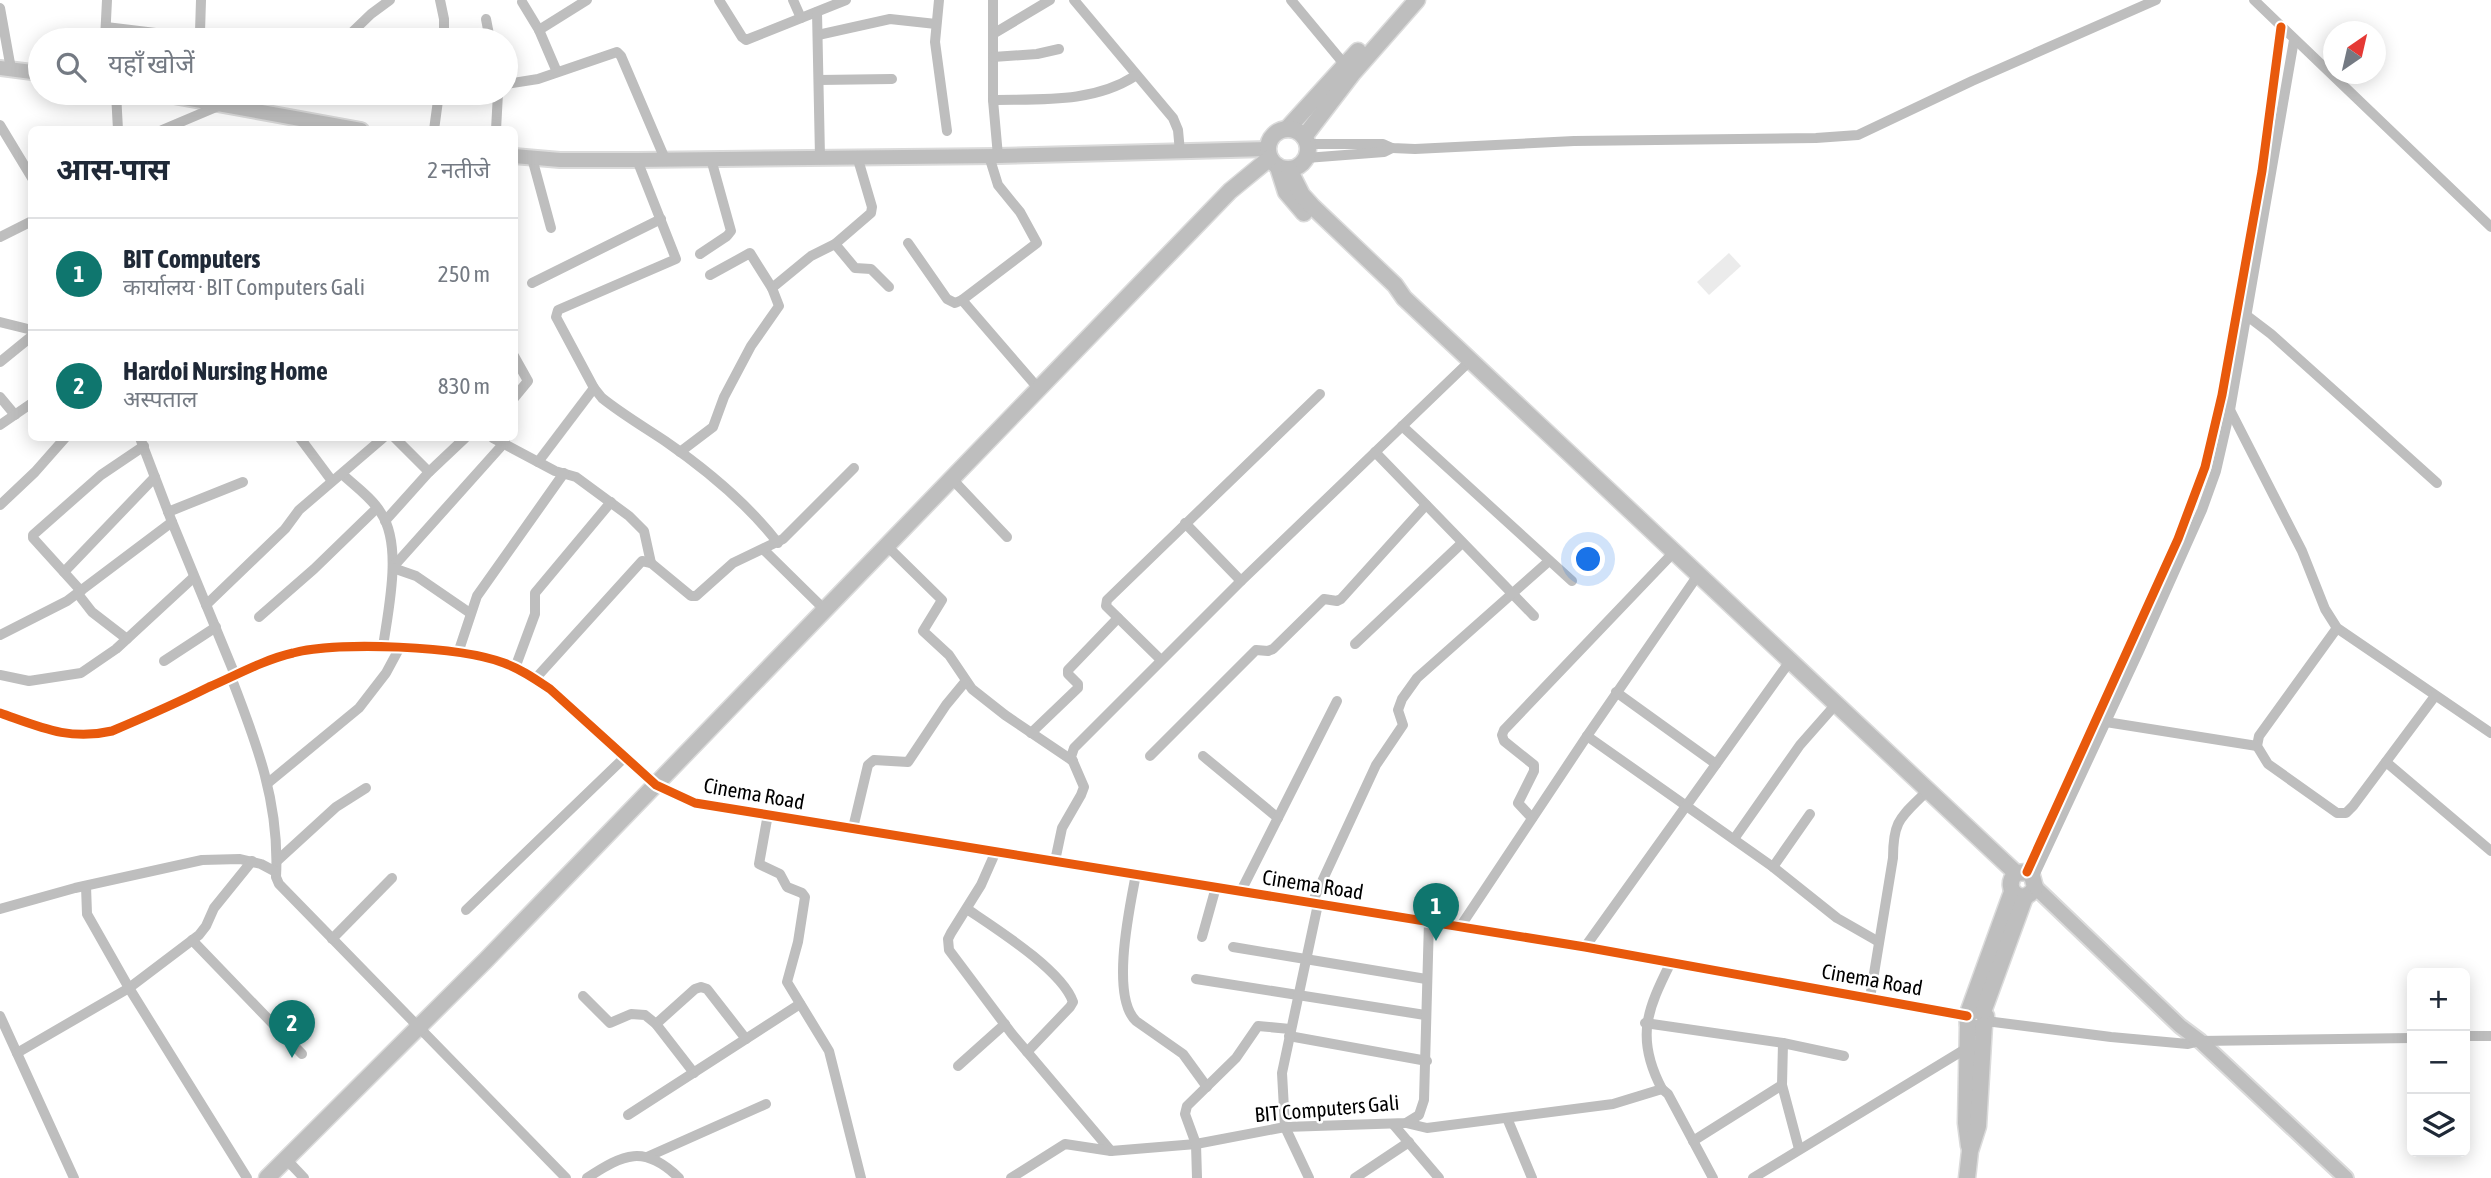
<!DOCTYPE html>
<html lang="hi">
<head>
<meta charset="utf-8">
<style>
	:root { --surface:#fff; --page:#f2f2f3; --text:#1f2937; --muted:#747a83; --line:#e0e1e3; --accent:#0f766e }
	body { margin:0; font-family:"Asap Condensed","Noto Sans Devanagari",sans-serif; background:var(--page); color:var(--text) }
	.controls { position:absolute; right:21px; bottom:21px; display:grid; overflow:hidden; border-radius:10px; box-shadow:0 4px 18px #0003 }
	.controls button { width:63px; height:63px; display:grid; place-items:center; padding:0; border:0; border-bottom:2px solid var(--line); background:var(--surface); color:var(--text); font:35px sans-serif }
	.compass { position:absolute; left:2323px; top:21px; width:63px; height:63px; border-radius:50%; background:var(--surface); box-shadow:0 4px 18px #0003; rotate:34deg }
	.you { position:absolute; left:1589px; top:560px; width:24px; height:24px; margin:-18px; border:5px solid #fff; border-radius:50%; background:#1a73e8; box-shadow:0 0 0 10px #1a73e833 }
	.badge { display:grid; place-items:center; width:46px; height:46px; border-radius:50%; background:var(--accent); color:#fff; font-size:23px; font-weight:700 }
	.pin { position:absolute; translate:-50% -58px; filter:drop-shadow(0 2px 4px #0008) }
	.pin::after { content:''; position:absolute; top:37px; width:24px; height:21px; background:inherit; clip-path:polygon(0 0,100% 0,50% 100%) }
	.list { margin:0; padding:0; list-style:none }
	h2 { display:flex; justify-content:space-between; align-items:center; height:91px; margin:0; padding:0 28px; font-size:30px }
	h2 small { font-size:23px; font-weight:400; color:var(--muted) }
	.list li { display:grid; grid-template-columns:46px 1fr auto; gap:21px; align-items:center; box-sizing:border-box; height:112px; padding:0 28px; border-top:2px solid var(--line) }
	.list b { display:block; font-size:26px; white-space:nowrap }
	.list p { margin:0; font-size:23px; white-space:nowrap; color:var(--muted) }
	.list em { font-size:23px; font-style:normal; color:var(--muted) }
	.icon { flex:none; width:38px; height:38px; fill:none; stroke:currentColor; stroke-width:2; stroke-linecap:round; stroke-linejoin:round }
	.map { position:relative; flex:none; width:2491px; height:1178px; overflow:hidden }
	.search { position:absolute; background:var(--surface); box-shadow:0 4px 18px #0003; left:28px; top:28px; width:490px; height:77px; display:flex; align-items:center; gap:18px; box-sizing:border-box; padding:0 24px; border-radius:38px; color:var(--muted); font-size:26px }
	.panel { position:absolute; background:var(--surface); box-shadow:0 4px 18px #0003; left:28px; top:126px; width:490px; height:315px; border-radius:10px }
	.map>svg:first-child { display:block }
	.green { fill:#ebebeb }
	.lines { fill:none; stroke-linecap:round; stroke-linejoin:round }
	.major-casing { stroke:#dbdbdb; stroke-width:18 }
	.highway-casing { stroke:#dbdbdb; stroke-width:19 }
	.minor { stroke:#bebebe; stroke-width:10 }
	.major { stroke:#bebebe; stroke-width:14 }
	.highway { stroke:#bebebe; stroke-width:16 }
	.cycleway-casing { stroke:#fff; stroke-width:13 }
	.cycleway { stroke:#e8590c; stroke-width:9 }
	.labels { text-anchor:middle; stroke-width:5; stroke-linejoin:round; paint-order:stroke }
	.street-label { font-size:21px; fill:#000; stroke:#fff }
</style>
</head>
<body>
<div class="map">
<svg width="2491" height="1178" viewBox="0 0 2491 1178">
	<rect width="100%" height="100%" fill="#fff"/>
	<polygon class="green" points="1729,253 1741,266 1709,295 1697,282"/>
	<g class="lines">
		<defs>
			<g id="major">
				<polyline points="0,68 40,73"/>
				<polyline points="157,93 361,130"/>
				<polyline points="514,156 560,160 637,160 998,156 1268,149"/>
				<polyline points="2035,887 2180,1026 2200,1041 2346,1178"/>
			</g>
			<g id="highway">
				<polyline points="1287,129 1358,51"/>
				<circle cx="1288" cy="149" r="20"/>
				<polyline points="1304,137 1353,73 1417,0"/>
				<polyline points="1278,167 1286,192 1304,213"/>
				<path d="M1289,169L1302,195L1312,206L1395,285L1404,298L2016,873L2027,872L2032,876L2035,887C2025,908 2000,890 2016,873"/>
				<polyline points="1970,1012 1979,1010 1986,1016 1986,1021 1981,1028 1971,1028 1968,1025 1967,1016 2012,892"/>
				<polyline points="1983,1012 2025,897"/>
				<polyline points="1968,1025 1966,1123 1969,1146"/>
				<polyline points="267,1178 486,960 1230,191 1270,158"/>
				<polyline points="1967,1178 1970,1151 1978,1126 1984,1025"/>
			</g>
		</defs>
		<use href="#major" class="major-casing"/>
		<use href="#highway" class="highway-casing"/>
		<g class="minor">
			<polyline points="440,0 444,19 444,40"/>
			<polyline points="719,0 742,37 746,40 846,0"/>
			<polyline points="793,0 801,18"/>
			<polyline points="939,0 935,42 947,131"/>
			<polyline points="993,0 993,100 998,156"/>
			<polyline points="1074,0 1173,118 1178,130 1180,152"/>
			<polyline points="1291,0 1345,65"/>
			<polyline points="2254,0 2491,227"/>
			<polyline points="522,2 539,30 557,72"/>
			<polyline points="0,8 11,69"/>
			<polyline points="817,12 820,157"/>
			<polyline points="486,19 490,40"/>
			<polyline points="106,27 197,38 200,32 201,0"/>
			<polyline points="539,30 587,0"/>
			<polyline points="993,34 1050,0"/>
			<polyline points="818,35 890,19 936,24"/>
			<polyline points="105,40 107,0"/>
			<polyline points="344,40 371,14 390,0"/>
			<polyline points="993,57 1037,54 1059,49"/>
			<polyline points="819,80 892,79"/>
			<polyline points="506,84 538,79 617,52 621,56 665,159"/>
			<polyline points="116,93 118,130"/>
			<path d="M993,100C1042,99 1093,103 1135,76"/>
			<polyline points="0,125 32,178"/>
			<polyline points="162,130 221,105"/>
			<polyline points="434,130 439,93"/>
			<polyline points="496,130 498,93"/>
			<polyline points="1308,144 1383,144 1392,148 1415,149 1574,141 1816,138 1858,135 1972,81 2156,0"/>
			<polyline points="532,158 551,228"/>
			<polyline points="1306,158 1384,152 1392,148"/>
			<path d="M637,160L676,259L558,310L556,317L594,388L602,398C622,414 644,427 665,441C707,470 746,502 778,543"/>
			<polyline points="0,237 32,221"/>
			<polyline points="908,243 947,299 955,303 962,300 1037,243 1020,212 998,185 989,156"/>
			<polyline points="835,244 855,268 871,269 889,287"/>
			<polyline points="700,254 727,236 731,231 711,159"/>
			<polyline points="532,283 661,219"/>
			<polyline points="772,288 811,256 835,244 871,213 872,207 857,156"/>
			<polyline points="962,300 1038,388"/>
			<polyline points="2246,315 2271,334 2437,483"/>
			<polyline points="0,322 32,330"/>
			<polyline points="514,356 528,381 514,398"/>
			<polyline points="0,362 32,336"/>
			<polyline points="0,397 15,415"/>
			<polyline points="2230,410 2302,551 2325,609 2337,628 2491,733"/>
			<polyline points="0,425 32,403"/>
			<polyline points="1402,426 1572,581"/>
			<polyline points="140,438 172,522 235,675"/>
			<polyline points="300,438 332,481"/>
			<polyline points="395,438 429,472"/>
			<polyline points="493,438 555,471 576,477 629,516 644,531 651,563"/>
			<polyline points="680,452 713,427 724,397 751,346 779,306 772,288 750,253 710,275"/>
			<polyline points="1375,452 1534,616"/>
			<polyline points="538,462 594,388"/>
			<path d="M342,474C355,486 372,498 381,513C403,546 388,610 383,647"/>
			<polyline points="952,479 1007,537"/>
			<polyline points="0,505 35,472 65,438"/>
			<polyline points="168,512 243,482"/>
			<polyline points="385,521 429,472 465,438"/>
			<polyline points="1185,523 1241,581"/>
			<polyline points="886,545 942,600 923,631 949,655 972,689 1005,715 1073,761"/>
			<polyline points="764,550 824,609"/>
			<polyline points="394,566 505,442"/>
			<polyline points="393,568 416,576 470,613"/>
			<polyline points="64,572 155,477"/>
			<polyline points="81,591 33,538 33,535 101,475 144,446"/>
			<polyline points="78,594 92,612 127,639"/>
			<polyline points="206,605 285,529 299,510 383,438"/>
			<polyline points="259,617 314,569 377,508"/>
			<polyline points="2337,628 2259,736 2257,746 2268,764 2337,813 2346,813 2353,806 2435,696"/>
			<polyline points="0,635 67,601 172,522"/>
			<polyline points="1355,644 1462,543"/>
			<polyline points="458,653 477,596 564,473"/>
			<polyline points="1161,660 1106,606 1107,600 1320,394"/>
			<polyline points="164,661 216,627"/>
			<polyline points="515,668 535,614 535,593 611,502"/>
			<polyline points="0,675 29,681 81,673 116,649 194,577"/>
			<path d="M231,677C257,744 280,804 276,877L279,884L566,1178"/>
			<polyline points="535,679 642,561 651,563 691,596 696,596 733,563 783,539 854,468"/>
			<polyline points="1616,692 1716,764"/>
			<path d="M0,713C40,727 69,741 112,731C145,717 177,703 209,687C237,675 263,660 293,653C339,641 459,646 504,663C521,669 535,679 550,689L656,785L695,803L1585,947L1967,1016"/>
			<polyline points="2106,722 2257,746"/>
			<polyline points="1031,733 1078,688 1078,684 1068,674 1068,670 1118,618"/>
			<polyline points="1587,736 1773,867 1837,918 1879,942"/>
			<polyline points="1150,756 1256,650 1268,651 1273,649 1324,599 1337,601 1341,599 1426,505"/>
			<polyline points="1203,756 1278,818"/>
			<polyline points="2386,762 2491,851"/>
			<polyline points="268,783 359,708 386,673 400,647"/>
			<polyline points="768,814 759,864 780,874 787,887 802,893 805,897 798,942 787,982 829,1051 861,1178"/>
			<polyline points="1532,818 1518,803 1534,771 1534,765 1504,741 1502,735 1504,730 1674,552"/>
			<polyline points="853,828 868,765 874,760 908,762 946,705 965,682"/>
			<polyline points="1734,839 1800,745 1837,703"/>
			<polyline points="996,851 981,885 951,933 948,939 949,950 1012,1034 1111,1151"/>
			<polyline points="278,860 336,807 366,788"/>
			<polyline points="1055,861 1062,828 1081,795 1084,787 1071,757 1074,748 1241,581 1471,360"/>
			<polyline points="1773,867 1810,814"/>
			<polyline points="2027,872 2178,539 2205,467 2222,395 2262,171 2281,27"/>
			<path d="M1136,874C1130,906 1110,996 1136,1021L1183,1054L1207,1087"/>
			<polyline points="2033,878 2139,651 2202,510 2216,471 2230,410 2294,40"/>
			<polyline points="86,886 87,914 129,988 247,1178"/>
			<polyline points="1241,891 1337,701"/>
			<polyline points="1312,903 1376,765 1403,725 1398,710 1402,699 1417,678 1549,561"/>
			<polyline points="0,909 75,888 202,860 240,859 261,864 276,872"/>
			<path d="M967,909C995,928 1062,970 1073,1002L1070,1007L1027,1052"/>
			<polyline points="466,910 624,758"/>
			<polyline points="1460,927 1587,736 1698,575"/>
			<polyline points="1202,937 1216,887"/>
			<polyline points="332,939 392,878"/>
			<polyline points="192,940 302,1054"/>
			<polyline points="1233,947 1426,979"/>
			<polyline points="1585,947 1790,661"/>
			<polyline points="1196,979 1425,1015"/>
			<polyline points="583,996 610,1023 631,1014 645,1015 656,1024 694,1073"/>
			<path d="M1870,998L1893,858C1893,818 1902,817 1928,790"/>
			<polyline points="0,1016 74,1178"/>
			<polyline points="1986,1021 2111,1037 2188,1044 2200,1041 2412,1038"/>
			<polyline points="1645,1023 1783,1043 1844,1056"/>
			<polyline points="656,1024 695,989 701,987 707,989 746,1039"/>
			<polyline points="1289,1036 1427,1061"/>
			<polyline points="2465,1036 2491,1036"/>
			<polyline points="1783,1043 1782,1085 1799,1149"/>
			<polyline points="17,1053 129,988 199,935 206,926 214,908 252,861"/>
			<polyline points="958,1066 1005,1024"/>
			<path d="M1662,1089C1635,1038 1647,1010 1671,962"/>
			<polyline points="628,1115 800,1004"/>
			<polyline points="1507,1118 1532,1178"/>
			<polyline points="1406,1123 1427,1128 1613,1104 1662,1089 1668,1094 1713,1178"/>
			<polyline points="1393,1124 1439,1178"/>
			<polyline points="1693,1141 1782,1085"/>
			<polyline points="647,1157 766,1104"/>
			<polyline points="286,1159 304,1178"/>
			<path d="M587,1178C624,1154 644,1144 679,1178"/>
			<polyline points="1011,1178 1065,1144 1111,1151 1196,1144 1285,1127 1406,1123 1419,1115 1424,1100 1429,921"/>
			<polyline points="1197,1178 1196,1144 1185,1114 1187,1106 1236,1058 1258,1026 1290,1029"/>
			<polyline points="1309,1178 1285,1127 1282,1073 1318,904"/>
			<polyline points="1355,1178 1409,1142"/>
			<polyline points="1753,1178 1967,1048"/>
		</g>
		<use href="#major" class="major"/>
		<use href="#highway" class="highway"/>
		<defs>
			<g id="cycleway">
				<path d="M0,713C40,727 69,741 112,731C145,717 177,703 209,687C237,675 263,660 293,653C339,641 459,646 504,663C521,669 535,679 550,689L656,785L695,803L1585,947L1967,1016"/>
				<polyline points="2027,872 2178,539 2205,467 2222,395 2262,171 2281,27"/>
			</g>
		</defs>
		<use href="#cycleway" class="cycleway-casing"/>
		<use href="#cycleway" class="cycleway"/>
	</g>
	<g class="labels">
		<g class="street-label">
			<text transform="translate(754 794) rotate(10)" y="7">Cinema Road</text>
			<text transform="translate(1313 885) rotate(9)" y="7">Cinema Road</text>
			<text transform="translate(1872 980) rotate(10)" y="7">Cinema Road</text>
			<text transform="translate(1327 1109) rotate(-5)" y="7">BIT Computers Gali</text>
		</g>
	</g>
</svg>
<div class="controls">
<button>+</button>
<button>−</button>
<button><svg class="icon" aria-label="layers" viewBox="0 0 24 24"><path d="M12 4l9 5-9 5-9-5zM3 14l9 5 9-5"/></svg></button>
</div>
<svg class="compass" viewBox="-18 -18 36 36"><path d="M0-13l5 13h-10z" fill="#e53935"/><path d="M0 13l5-13h-10z" fill="#747a83"/></svg>
<div class="you"></div>
<div class="pin badge" style="left:1436px;top:941px">1</div>
<div class="pin badge" style="left:292px;top:1058px">2</div>
<div class="search"><svg class="icon" aria-label="search" viewBox="0 0 24 24"><circle cx="10" cy="10" r="6"/><path d="M15 15l6 6"/></svg>यहाँ खोजें</div>
<section class="panel">
<h2>आस-पास<small>2 नतीजे</small></h2>
<ul class="list">
<li><span class="badge">1</span><div><b>BIT Computers</b><p>कार्यालय · BIT Computers Gali</p></div><em>250 m</em></li>
<li><span class="badge">2</span><div><b>Hardoi Nursing Home</b><p>अस्पताल</p></div><em>830 m</em></li>
</ul>
</section>
</div>
</body>
</html>
